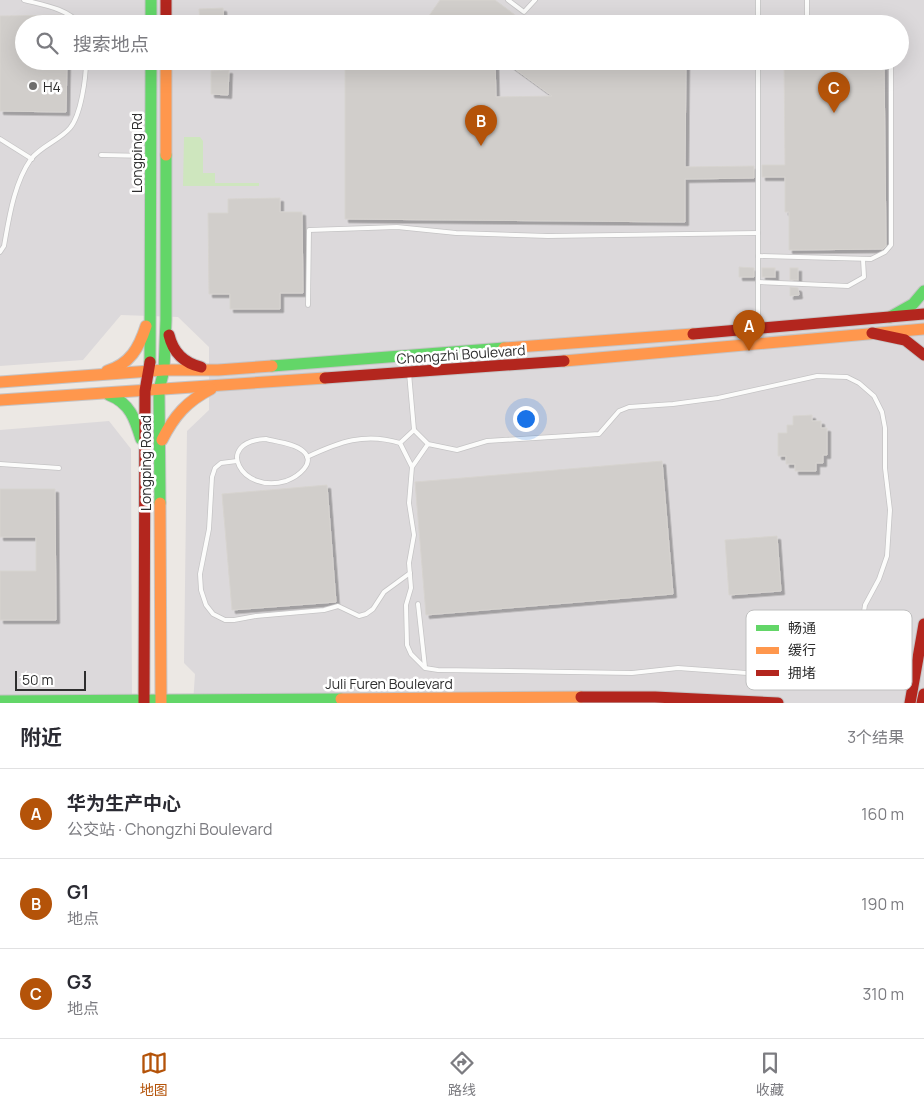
<!DOCTYPE html>
<html lang="zh">
<head>
<meta charset="utf-8">
<style>
	body { margin:0; font-family:Manrope,"Noto Sans SC",sans-serif; background:#f2f2f3; color:#2b2b33 }
	.scale { position:absolute; left:15px; bottom:12px; width:71px; box-sizing:border-box; padding-left:5px; border:2px solid #2e2e2e; border-top:0; font-size:14px; line-height:18px; white-space:nowrap; color:#2e2e2e; -webkit-text-stroke:4px #fff; paint-order:stroke }
	.you { position:absolute; left:525px; top:418px; width:18px; height:18px; margin:-12px; border:4px solid #fff; border-radius:50%; background:#1a73e8; box-shadow:0 0 0 8px #1a73e833 }
	.badge { display:grid; place-items:center; width:32px; height:32px; border-radius:50%; background:#b45309; color:#fff; font-size:16px; font-weight:700 }
	.pin { position:absolute; translate:-50% -41px; filter:drop-shadow(0 1px 2px #0008) }
	.pin::after { content:''; position:absolute; top:26px; width:18px; height:15px; background:inherit; clip-path:polygon(0 0,100% 0,50% 100%) }
	.list { margin:0; padding:0; list-style:none }
	h2 { display:flex; justify-content:space-between; align-items:center; height:65px; margin:0; padding:0 20px; font-size:21px }
	h2 small { font-size:16px; font-weight:400; color:#7c7c81 }
	.list li { display:grid; grid-template-columns:32px 1fr auto; gap:15px; align-items:center; box-sizing:border-box; height:90px; padding:0 20px; border-top:1px solid #e1e1e2 }
	.list b { display:block; font-size:19px; white-space:nowrap }
	.list p { margin:0; font-size:16px; white-space:nowrap; color:#7c7c81 }
	.list em { font-size:16px; font-style:normal; color:#7c7c81 }
	.icon { flex:none; width:28px; height:28px; fill:none; stroke:currentColor; stroke-width:2; stroke-linecap:round; stroke-linejoin:round }
	.map { position:relative; flex:none; width:924px; height:703px; overflow:hidden }
	.search { position:absolute; background:#fff; box-shadow:0 5px 20px #0002; left:15px; right:15px; top:15px; height:55px; display:flex; align-items:center; gap:12px; box-sizing:border-box; padding:0 18px; border-radius:28px; color:#7c7c81; font-size:19px }
	.sheet { height:335px; background:#fff }
	nav { display:flex; justify-content:space-around; align-items:center; box-sizing:border-box; height:70px; border-top:1px solid #e1e1e2; background:#fff; font-size:14px; color:#7c7c81 }
	nav a { display:grid; justify-items:center; gap:2px }
	nav .on { color:#b45309 }
	.map>svg:first-child { display:block }
</style>
</head>
<body>
<div class="map">
<svg width="924" height="703" viewBox="0 0 924 703">
	<defs>
		<filter id="shadow"><feDropShadow dx="3.5" dy="3.5" stdDeviation="0" flood-color="#0004"/></filter>
	</defs>
	<rect width="100%" height="100%" fill="#ece8e4"/>
	<g fill="#dcd9db" fill-rule="evenodd">
		<path d="M0 0H924V703H193L195 674 184 663 187 431 209 410V347L178 317 121 315 83 360 0 366ZM24 24H900V61H24Z"/>
		<path d="M109 421 131 449 132 703H0V430Z"/>
	</g>
	<path fill="#cee6be" d="M184 137H200L203 141V173H215V183H259V186H183Z"/>
	<g fill="#d1cecb" stroke="#d7d4d0" filter="url(#shadow)">
		<path d="M440 0H495L527 24H437L428 17Z"/>
		<path d="M223 8 224 24H200L199 9Z"/>
		<path d="M61 15 68 18V24H24V61H67L66 112 0 111V16Z"/>
		<path d="M345 61H495L496 97 552 96 504 61H686L685 167 754 166V178L685 179V222L345 219Z"/>
		<path d="M784 61H884L886 246 883 249 789 250V212H785V177H762V165H785Z"/>
		<path d="M229 70 228 95 211 94V71Z"/>
		<path d="M280 198V212H302L303 293H280V309H230V294H209L208 213H228V199Z"/>
		<path d="M739 267 754 268V277H739Z"/>
		<rect x="762" y="268" width="13" height="9"/>
		<rect x="790" y="268" width="8" height="12"/>
		<path d="M790 287 798 288 799 295 790 296Z"/>
		<path d="M812 415V421H821V428H827V455H823V463H816V471H795V464H786V456H778V433H787V425H793V416Z"/>
		<path d="M662 461 673 594 426 615 415 482Z"/>
		<path d="M327 485 336 602 232 610 222 494Z"/>
		<path d="M0 489H55L56 620H0V571H36V537H0Z"/>
		<path d="M777 536 781 591 729 595 725 540Z"/>
	</g>
	<g fill="none" stroke-linecap="round" stroke-linejoin="round">
		<defs>
			<g id="lane">
				<path d="M24 0C43 5 66 8 80 24"/>
				<path d="M508 0 524 12 535 0"/>
				<path d="M758 0V24"/>
				<path d="M807 0V16L811 24"/>
				<path d="M758 61V326"/>
				<path d="M0 139 32 159"/>
				<path d="M101 155 149 156"/>
				<path d="M0 252 4 246C9 218 14 183 31 159 41 146 60 140 70 128 81 115 86 78 86 61"/>
				<path d="M758 256 871 259 885 252 891 245V61"/>
				<path d="M758 282 848 286 864 277 863 259"/>
				<path d="M308 305 309 230 397 227 456 233 548 236 758 233"/>
				<path d="M409 373 414 430"/>
				<path d="M266 439C277 442 294 443 303 451 317 463 297 477 286 481 241 495 213 441 266 439Z"/>
				<path d="M307 457C339 442 365 432 400 443"/>
				<path d="M237 461 221 463 215 468 212 477 209 529 200 574 201 590 206 605 213 614 225 620H234L256 616 324 610 338 606 359 616 366 614 373 609 384 592 410 573"/>
				<path d="M0 464 59 468"/>
				<path d="M412 467 409 503 414 535 409 563 411 588 406 605 407 645 411 654 425 668 438 670 632 673 678 668 829 679 840 676 850 667 858 651 865 605 879 579 887 556 890 510 885 468V428L882 412 874 396 859 383 847 377 817 376 718 398 673 404 629 407 619 411 599 434 487 441 457 450 428 444 414 430 400 443 412 467 428 444"/>
				<path d="M418 604 425 667"/>
			</g>
			<g id="fast">
				<path d="M151 0V24"/>
				<path d="M890 317 913 304 924 291"/>
				<path d="M150 362 151 61"/>
				<path d="M272 366 504 348"/>
				<path d="M109 395C130 403 135 419 141 439"/>
				<path d="M160 503 159 390 164 370 166 320V155"/>
				<path d="M0 701 341 699"/>
			</g>
			<g id="slow">
				<path d="M166 61V155"/>
				<path d="M504 348 693 334"/>
				<path d="M564 361 924 329"/>
				<path d="M107 371C130 364 139 348 146 326"/>
				<path d="M0 382 164 370H218L272 366"/>
				<path d="M0 400 325 378"/>
				<path d="M162 440C174 416 187 401 211 389"/>
				<path d="M160 503 161 703"/>
				<path d="M341 699 581 697"/>
			</g>
			<g id="jam">
				<path d="M166 0V24"/>
				<path d="M872 333 905 340 924 355"/>
				<path d="M693 334 924 314"/>
				<path d="M169 335C173 352 184 363 201 367"/>
				<path d="M325 378 564 361"/>
				<path d="M581 697H655L778 703"/>
				<path d="M144 703 145 391 150 362"/>
				<path d="M910 703 924 624"/>
				<path d="M922 703 924 694"/>
			</g>
		</defs>
		<use href="#lane" stroke="#c5c4c5" stroke-width="5.5"/>
		<use href="#fast" stroke="#c5c4c5" stroke-width="13"/>
		<use href="#slow" stroke="#c5c4c5" stroke-width="13"/>
		<use href="#jam" stroke="#c5c4c5" stroke-width="13"/>
		<use href="#lane" stroke="#fcfcfb" stroke-width="4"/>
		<use href="#fast" stroke="#63d668" stroke-width="11"/>
		<use href="#slow" stroke="#ff974d" stroke-width="11"/>
		<use href="#jam" stroke="#b3261e" stroke-width="11"/>
	</g>
	<circle fill="#706f6e" stroke="#fff" stroke-width="2" cx="33" cy="86" r="5"/>
	<g text-anchor="middle" dominant-baseline="central" stroke-width="5" stroke-linejoin="round" paint-order="stroke">
		<g font-size="14" fill="#2e2e2e" stroke="#fff" text-anchor="start">
			<text x="43" y="86">H4</text>
		</g>
		<g font-size="14" fill="#2e2e2e" stroke="#fff">
			<text transform="translate(136 153) rotate(-90)">Longping Rd</text>
			<text transform="translate(461 354) rotate(-4)">Chongzhi Boulevard</text>
			<text transform="translate(145 463) rotate(-90)">Longping Road</text>
			<text x="389" y="683">Juli Furen Boulevard</text>
		</g>
	</g>
	<rect x="746" y="610" width="166" height="80" rx="8" fill="#fff" stroke="#c0c0c0" stroke-width="1"/>
	<rect x="756" y="625" width="23" height="6" fill="#63d668"/>
	<rect x="756" y="647" width="23" height="7" fill="#ff974d"/>
	<rect x="756" y="670" width="23" height="6" fill="#b3261e"/>
	<g font-size="14" fill="#2e2e2e">
		<text x="788" y="633">畅通</text>
		<text x="788" y="655">缓行</text>
		<text x="788" y="678">拥堵</text>
	</g>
</svg>
<div class="scale">50 m</div>
<div class="you"></div>
<div class="pin badge" style="left:749px;top:351px">A</div>
<div class="pin badge" style="left:481px;top:146px">B</div>
<div class="pin badge" style="left:834px;top:113px">C</div>
<div class="search"><svg class="icon" aria-label="search" viewBox="0 0 24 24"><circle cx="10" cy="10" r="6"/><path d="M15 15l6 6"/></svg>搜索地点</div>
</div>
<section class="sheet">
<h2>附近<small>3个结果</small></h2>
<ul class="list">
<li><span class="badge">A</span><div><b>华为生产中心</b><p>公交站 · Chongzhi Boulevard</p></div><em>160 m</em></li>
<li><span class="badge">B</span><div><b>G1</b><p>地点</p></div><em>190 m</em></li>
<li><span class="badge">C</span><div><b>G3</b><p>地点</p></div><em>310 m</em></li>
</ul>
</section>
<nav>
<a class="on"><svg class="icon" aria-label="map" viewBox="0 0 24 24"><path d="M3 6l6-2 6 2 6-2v14l-6 2-6-2-6 2zM9 4v14M15 6v14"/></svg>地图</a>
<a><svg class="icon" aria-label="directions" viewBox="0 0 24 24"><path d="M12 3l9 9-9 9-9-9zM9 14v-3h6M13 9l2 2-2 2"/></svg>路线</a>
<a><svg class="icon" aria-label="saved" viewBox="0 0 24 24"><path d="M7 4h10v16l-5-4-5 4z"/></svg>收藏</a>
</nav>
</body>
</html>
